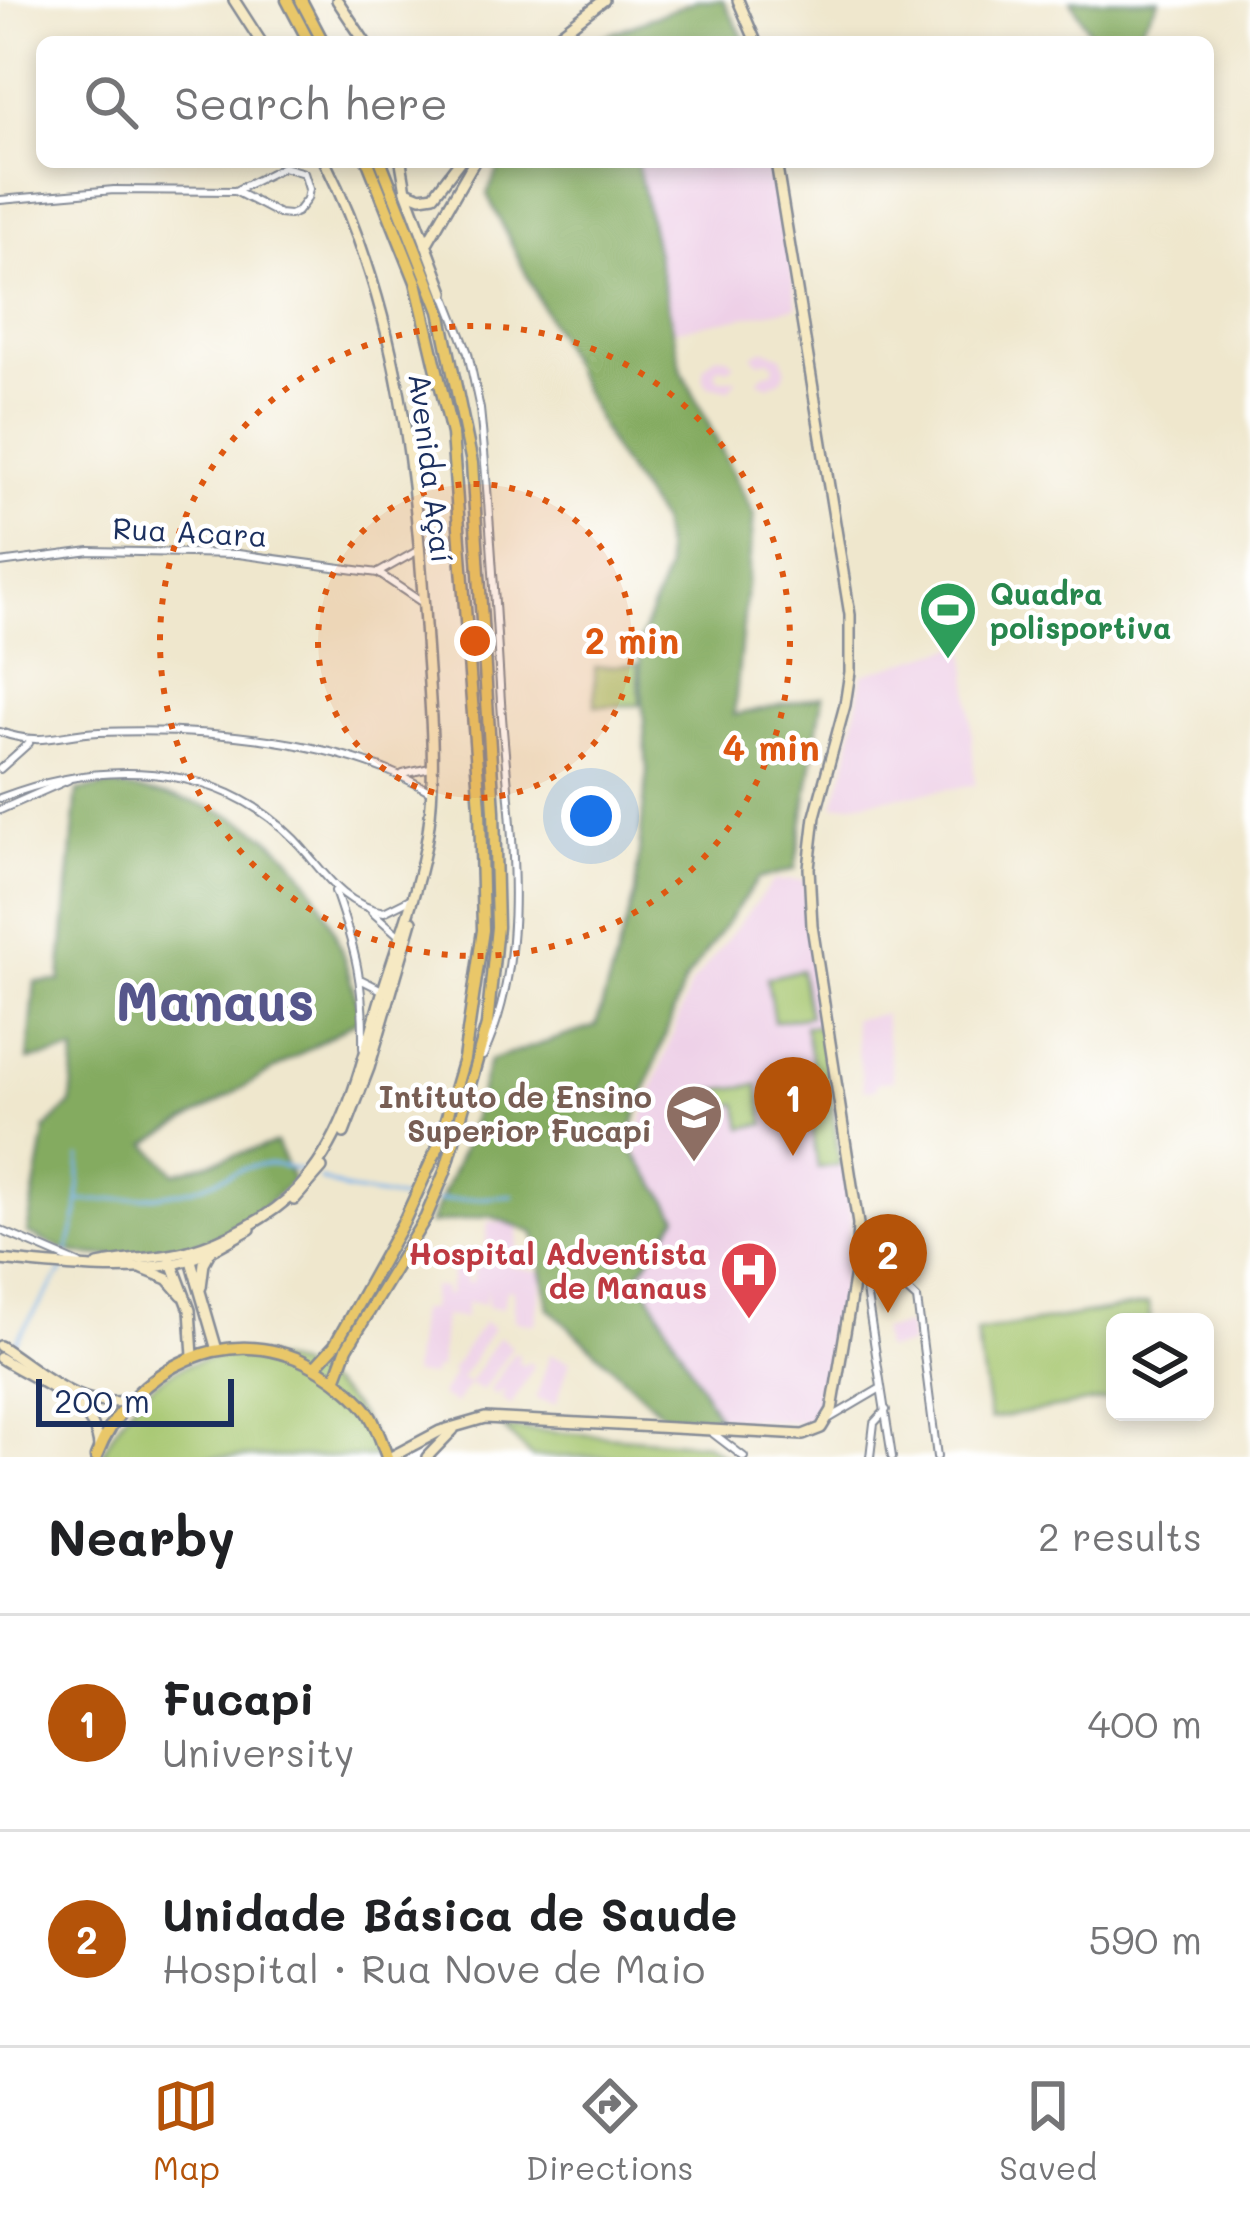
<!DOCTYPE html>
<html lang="en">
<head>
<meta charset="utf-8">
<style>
	body { margin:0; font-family:Mali,sans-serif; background:#f2f2f2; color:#202124 }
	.controls { position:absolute; right:36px; bottom:36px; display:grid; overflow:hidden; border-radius:18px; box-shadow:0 6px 18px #0003 }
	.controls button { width:108px; height:108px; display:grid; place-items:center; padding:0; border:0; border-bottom:3px solid #e0e0e0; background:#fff; color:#202124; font:60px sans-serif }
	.scale { position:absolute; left:36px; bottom:30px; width:198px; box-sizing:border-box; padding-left:12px; border:6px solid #1b2f5e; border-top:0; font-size:33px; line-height:42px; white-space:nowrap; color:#1b2f5e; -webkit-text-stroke:9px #fff; paint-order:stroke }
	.you { position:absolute; left:591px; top:816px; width:42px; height:42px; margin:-30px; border:9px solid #fff; border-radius:50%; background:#1a73e8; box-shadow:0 0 0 18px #1a73e833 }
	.badge { display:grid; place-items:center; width:78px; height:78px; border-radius:50%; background:#b45309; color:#fff; font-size:39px; font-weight:700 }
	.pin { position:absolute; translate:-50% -99px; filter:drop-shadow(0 3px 6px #0008) }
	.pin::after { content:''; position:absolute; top:63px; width:42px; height:36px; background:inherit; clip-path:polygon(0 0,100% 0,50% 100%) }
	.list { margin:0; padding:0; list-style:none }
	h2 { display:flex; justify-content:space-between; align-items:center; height:156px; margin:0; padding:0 48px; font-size:51px }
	h2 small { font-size:39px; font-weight:400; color:#757577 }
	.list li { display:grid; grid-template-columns:78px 1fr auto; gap:36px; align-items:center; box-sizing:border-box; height:216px; padding:0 48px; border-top:3px solid #e0e0e0 }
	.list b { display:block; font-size:45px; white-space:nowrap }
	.list p { margin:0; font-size:39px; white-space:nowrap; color:#757577 }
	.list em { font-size:39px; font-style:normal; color:#757577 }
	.icon { flex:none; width:66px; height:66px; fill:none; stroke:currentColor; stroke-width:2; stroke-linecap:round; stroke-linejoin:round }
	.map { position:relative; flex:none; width:1250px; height:1457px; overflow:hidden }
	.search { position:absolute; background:#fff; box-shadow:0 6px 18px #0003; left:36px; right:36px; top:36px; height:132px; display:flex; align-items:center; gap:30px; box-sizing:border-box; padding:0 42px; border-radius:18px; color:#757577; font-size:45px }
	.sheet { height:588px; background:#fff }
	nav { display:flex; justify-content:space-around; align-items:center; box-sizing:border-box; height:168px; border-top:3px solid #e0e0e0; background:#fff; font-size:33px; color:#757577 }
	nav a { display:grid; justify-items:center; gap:6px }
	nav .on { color:#b45309 }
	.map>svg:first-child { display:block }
</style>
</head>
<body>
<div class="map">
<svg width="1250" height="1457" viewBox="0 0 1250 1457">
	<rect width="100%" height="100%" fill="#fff"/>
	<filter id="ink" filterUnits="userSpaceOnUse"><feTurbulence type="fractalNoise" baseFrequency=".00833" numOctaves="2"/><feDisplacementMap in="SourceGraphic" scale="24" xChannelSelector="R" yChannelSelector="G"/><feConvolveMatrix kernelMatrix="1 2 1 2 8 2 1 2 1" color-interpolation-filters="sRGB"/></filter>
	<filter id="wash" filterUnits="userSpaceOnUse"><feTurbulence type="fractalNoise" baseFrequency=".004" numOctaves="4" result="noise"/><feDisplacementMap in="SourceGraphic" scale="48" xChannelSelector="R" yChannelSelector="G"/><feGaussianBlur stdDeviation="2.7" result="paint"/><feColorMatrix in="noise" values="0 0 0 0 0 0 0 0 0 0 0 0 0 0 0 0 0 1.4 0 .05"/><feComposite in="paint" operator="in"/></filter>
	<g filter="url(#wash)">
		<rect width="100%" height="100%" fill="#efe7cd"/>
		<g fill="#eed0e7">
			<path d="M637 162H775L797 307 674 330Z"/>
			<path d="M764 349 782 356 786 369 782 379 769 386 758 381 763 374 773 371 774 364 769 360 759 362 752 355Z"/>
			<path d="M717 355 728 357 735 364 728 369 720 367 715 371 718 379H737L729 390 708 386 703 378V368Z"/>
			<path d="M966 644 975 785 834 806 847 762 863 674Z"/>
			<path d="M805 880V907L851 1218 826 1401 809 1423 718 1417 595 1215 645 1175 636 1147 642 1119 690 986 773 881Z"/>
			<path d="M884 1014 893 1080 876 1083V1089L864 1090 853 1019Z"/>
			<path d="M488 1221 519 1225 517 1250H509V1266L543 1272 535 1324 514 1321 513 1290 506 1289 503 1308 487 1307V1288L484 1304 467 1302 464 1318 444 1316 439 1369H433L432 1376 412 1374 419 1310H430L432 1287 444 1288V1295H449L455 1251 469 1252 466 1282 472 1283 478 1250 485 1251Z"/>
			<path d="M484 1322 493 1328 461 1379 469 1383 499 1336 512 1347 482 1391 469 1384 455 1404 440 1396 454 1374 450 1371Z"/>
			<path d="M908 1325 911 1345 884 1350 881 1330Z"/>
			<path d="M514 1352 520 1356 517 1361 523 1366 528 1362 534 1366 511 1406 501 1399 505 1392 501 1390 497 1396 490 1390Z"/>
			<path d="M550 1354 570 1361 556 1404 536 1399Z"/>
		</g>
		<g fill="#a6c66e" stroke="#607a66" stroke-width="3">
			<path d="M638 664 640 705 595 706V667Z"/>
			<path d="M801 970 809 1016 774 1022 767 978Z"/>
			<path d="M805 1026H822L840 1165 818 1168 803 1076 814 1074Z"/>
			<path d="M758 1085 765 1124 743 1128 738 1104 713 1107 710 1090Z"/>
			<path d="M1148 1304 1151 1322H1115V1398L990 1419 976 1332Z"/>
			<path d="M228 1354C297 1354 358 1388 380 1457H101C128 1398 162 1365 228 1354Z"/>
			<path d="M503 1428 706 1444 725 1457H532Z"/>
		</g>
		<g fill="#84ab61" stroke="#506d60" stroke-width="3">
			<path d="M697 0H723L746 42H590Z"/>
			<path d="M1071 0H1159L1132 42H1095Z"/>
			<path d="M502 162H637L682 371 754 515 734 715 823 696 795 869 758 879 684 983 627 1142 678 1216 639 1274 718 1417 665 1416 549 1308 535 1233 491 1216 430 1224 468 1136 489 1061 596 1026 635 894 647 772 639 643 667 570 660 521 612 449 487 194Z"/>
			<path d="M108 786C274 805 322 860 361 1018L147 1144 175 1173 276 1143 293 1179C273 1200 253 1219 227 1232 188 1252 113 1262 70 1252 56 1248 41 1239 27 1233L46 1128 71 1104 75 1052 28 1060 35 982 60 981 77 791Z"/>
		</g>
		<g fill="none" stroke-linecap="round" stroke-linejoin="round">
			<g stroke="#79b3ea" stroke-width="3">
				<path d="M320 1179 347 1190 409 1200"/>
				<path d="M79 1201C110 1201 166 1197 195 1188 240 1173 254 1153 306 1173"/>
				<path d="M437 1201 513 1196"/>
				<path d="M67 1254 78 1211 80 1157"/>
				<path d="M9 1351 63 1269"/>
			</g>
		</g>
	</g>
	<g filter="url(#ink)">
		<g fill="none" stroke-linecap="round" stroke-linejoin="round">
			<defs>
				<g id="street">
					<path d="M0 200 114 190 235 191 279 214 290 215 297 212 307 199 309 189 304 173 283 167 235 191"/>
					<path d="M444 292 468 353 480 409C490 506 495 604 501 702 508 816 534 949 483 1056"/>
					<path d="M0 563 90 551 238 554 378 573 423 603"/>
					<path d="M378 573 417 551"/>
					<path d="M0 732C43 747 57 734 99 732 203 728 341 738 431 792"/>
					<path d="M0 769 29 743"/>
					<path d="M403 774 430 768"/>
					<path d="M0 798C98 760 215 759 294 839 323 869 339 904 384 912L412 898"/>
					<path d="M0 810 68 780"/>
					<path d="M335 891C356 951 364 983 363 1048"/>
					<path d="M372 912 403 939"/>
					<path d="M362 980 386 992"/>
					<path d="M0 1230 79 1264"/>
					<path d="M856 1267 906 1289 917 1299 937 1457"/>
					<path d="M863 1271 892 1457"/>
					<path d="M830 1418 881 1388"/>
					<path d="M710 1431 744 1457"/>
					<path d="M870 1457 874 1423 886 1410"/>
				</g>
				<g id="secondary">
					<path d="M234 0 261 42"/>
					<path d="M337 0 365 42"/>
					<path d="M738 0 756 42"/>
					<path d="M549 42 604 0"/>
					<path d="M401 162 406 191 444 292"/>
					<path d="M406 191 421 197 434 195 459 162"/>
					<path d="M426 245 474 162"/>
					<path d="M344 1133 369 1068 412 921"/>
					<path d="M294 1200 322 1168"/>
					<path d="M190 1257 217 1350"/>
					<path d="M0 1260C55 1265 117 1274 172 1264 201 1259 225 1243 250 1229"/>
					<path d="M171 1260 190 1310 193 1356"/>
					<path d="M98 1265C128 1258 159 1259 188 1251 225 1241 271 1217 298 1189 345 1139 360 1070 378 1007 395 948 419 892 428 832 437 770 430 702 426 641 416 477 400 311 325 162"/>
					<path d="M143 1269 168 1279 182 1295"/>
					<path d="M201 1287 204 1263 210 1252"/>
					<path d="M0 1346C38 1370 80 1412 127 1400"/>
					<path d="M0 1358C35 1381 97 1401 99 1448"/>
					<path d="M391 1457 440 1431 485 1418 803 1435 821 1428 832 1410 856 1267 858 1224 812 926 809 868 815 816 845 705 850 672V615L776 162"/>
					<path d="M427 1457 453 1430"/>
				</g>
				<g id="primary">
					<path d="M287 0 309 42"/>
					<path d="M301 0 323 42"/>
					<path d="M315 1367 335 1345 405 1219 438 1147 464 1059 483 930 480 808 452 434 416 282 368 162"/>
					<path d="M335 1380 347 1348 426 1217 445 1172 487 1025 497 927 494 811 472 463 440 311 381 162"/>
					<path d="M96 1457C130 1367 234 1315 321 1371 337 1381 359 1398 369 1414 377 1427 382 1443 387 1457"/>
				</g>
			</defs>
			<use href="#street" stroke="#858b96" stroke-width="10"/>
			<use href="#secondary" stroke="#858b96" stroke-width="14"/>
			<use href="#primary" stroke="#858b96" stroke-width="15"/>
			<use href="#street" stroke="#fff" stroke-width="6"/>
			<use href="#secondary" stroke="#f6e9c3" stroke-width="9"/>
			<use href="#primary" stroke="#e9c769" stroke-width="10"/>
		</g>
	</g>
	<circle cx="475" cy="641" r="157" fill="#de5710" fill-opacity=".12"/>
	<g fill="none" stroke="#de5710" stroke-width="6" stroke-dasharray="6 12">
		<circle cx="475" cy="641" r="157"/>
		<circle cx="475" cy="641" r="315"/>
	</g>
	<defs>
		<symbol id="stadium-pin" viewBox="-11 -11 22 30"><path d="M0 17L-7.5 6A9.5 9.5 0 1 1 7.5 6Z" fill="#2e9e5b" stroke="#fff"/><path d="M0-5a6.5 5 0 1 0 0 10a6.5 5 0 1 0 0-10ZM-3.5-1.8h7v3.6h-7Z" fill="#fff"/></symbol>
		<symbol id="university-pin" viewBox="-11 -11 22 30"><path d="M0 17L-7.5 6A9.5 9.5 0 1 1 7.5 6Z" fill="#8d6e63" stroke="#fff"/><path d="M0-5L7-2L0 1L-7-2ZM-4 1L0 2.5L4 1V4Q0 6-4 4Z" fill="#fff"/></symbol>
		<symbol id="hospital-pin" viewBox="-11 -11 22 30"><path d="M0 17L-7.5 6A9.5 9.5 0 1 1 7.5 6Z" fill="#e0444e" stroke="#fff"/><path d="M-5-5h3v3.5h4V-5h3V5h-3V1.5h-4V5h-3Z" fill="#fff"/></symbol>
	</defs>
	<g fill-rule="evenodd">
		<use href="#stadium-pin" x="915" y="577" width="66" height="90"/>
		<use href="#university-pin" x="661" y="1080" width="66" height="90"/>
		<use href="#hospital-pin" x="716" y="1237" width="66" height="90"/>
	</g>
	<g text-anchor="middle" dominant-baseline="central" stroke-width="9" stroke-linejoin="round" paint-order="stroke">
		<g font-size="30" fill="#1b2f5e" stroke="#fff">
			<text transform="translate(432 468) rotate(83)">Avenida Açaí</text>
			<text transform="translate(190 531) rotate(3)">Rua Acara</text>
		</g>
		<g font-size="30" font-weight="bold" fill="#27864d" stroke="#fff" text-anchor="start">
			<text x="990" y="593">Quadra<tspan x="990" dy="34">polisportiva</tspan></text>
		</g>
		<g font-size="30" font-weight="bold" fill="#785e54" stroke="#fff" text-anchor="end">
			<text x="652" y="1096">Intituto de Ensino<tspan x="652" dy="34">Superior Fucapi</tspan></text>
		</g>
		<g font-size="30" font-weight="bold" fill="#be3a42" stroke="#fff" text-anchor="end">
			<text x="707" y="1253">Hospital Adventista<tspan x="707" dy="34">de Manaus</tspan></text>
		</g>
		<g font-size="54" font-weight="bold" fill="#56568b" stroke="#fff">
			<text x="215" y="999">Manaus</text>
		</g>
	</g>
	<circle cx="475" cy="641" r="18" fill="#de5710" stroke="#fff" stroke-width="6"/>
	<g font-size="36" text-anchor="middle" font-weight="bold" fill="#de5710" stroke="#fff" stroke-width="9" stroke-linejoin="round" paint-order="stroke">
		<text x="632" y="654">2 min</text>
		<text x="771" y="761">4 min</text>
	</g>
</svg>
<div class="controls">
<button><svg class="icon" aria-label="layers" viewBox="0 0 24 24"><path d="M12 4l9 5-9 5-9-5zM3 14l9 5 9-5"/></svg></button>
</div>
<div class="scale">200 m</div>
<div class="you"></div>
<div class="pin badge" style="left:793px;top:1156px">1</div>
<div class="pin badge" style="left:888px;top:1313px">2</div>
<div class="search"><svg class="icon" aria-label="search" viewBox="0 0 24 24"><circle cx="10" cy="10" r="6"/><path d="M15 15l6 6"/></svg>Search here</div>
</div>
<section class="sheet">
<h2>Nearby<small>2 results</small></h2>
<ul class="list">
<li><span class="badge">1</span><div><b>Fucapi</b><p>University</p></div><em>400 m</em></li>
<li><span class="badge">2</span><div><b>Unidade Básica de Saude</b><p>Hospital · Rua Nove de Maio</p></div><em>590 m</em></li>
</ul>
</section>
<nav>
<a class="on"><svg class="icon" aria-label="map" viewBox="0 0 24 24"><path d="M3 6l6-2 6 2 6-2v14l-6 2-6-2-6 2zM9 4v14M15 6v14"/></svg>Map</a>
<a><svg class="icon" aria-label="directions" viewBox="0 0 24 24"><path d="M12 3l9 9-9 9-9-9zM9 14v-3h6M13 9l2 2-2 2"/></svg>Directions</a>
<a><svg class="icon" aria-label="saved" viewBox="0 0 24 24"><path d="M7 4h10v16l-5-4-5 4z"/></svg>Saved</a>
</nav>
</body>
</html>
